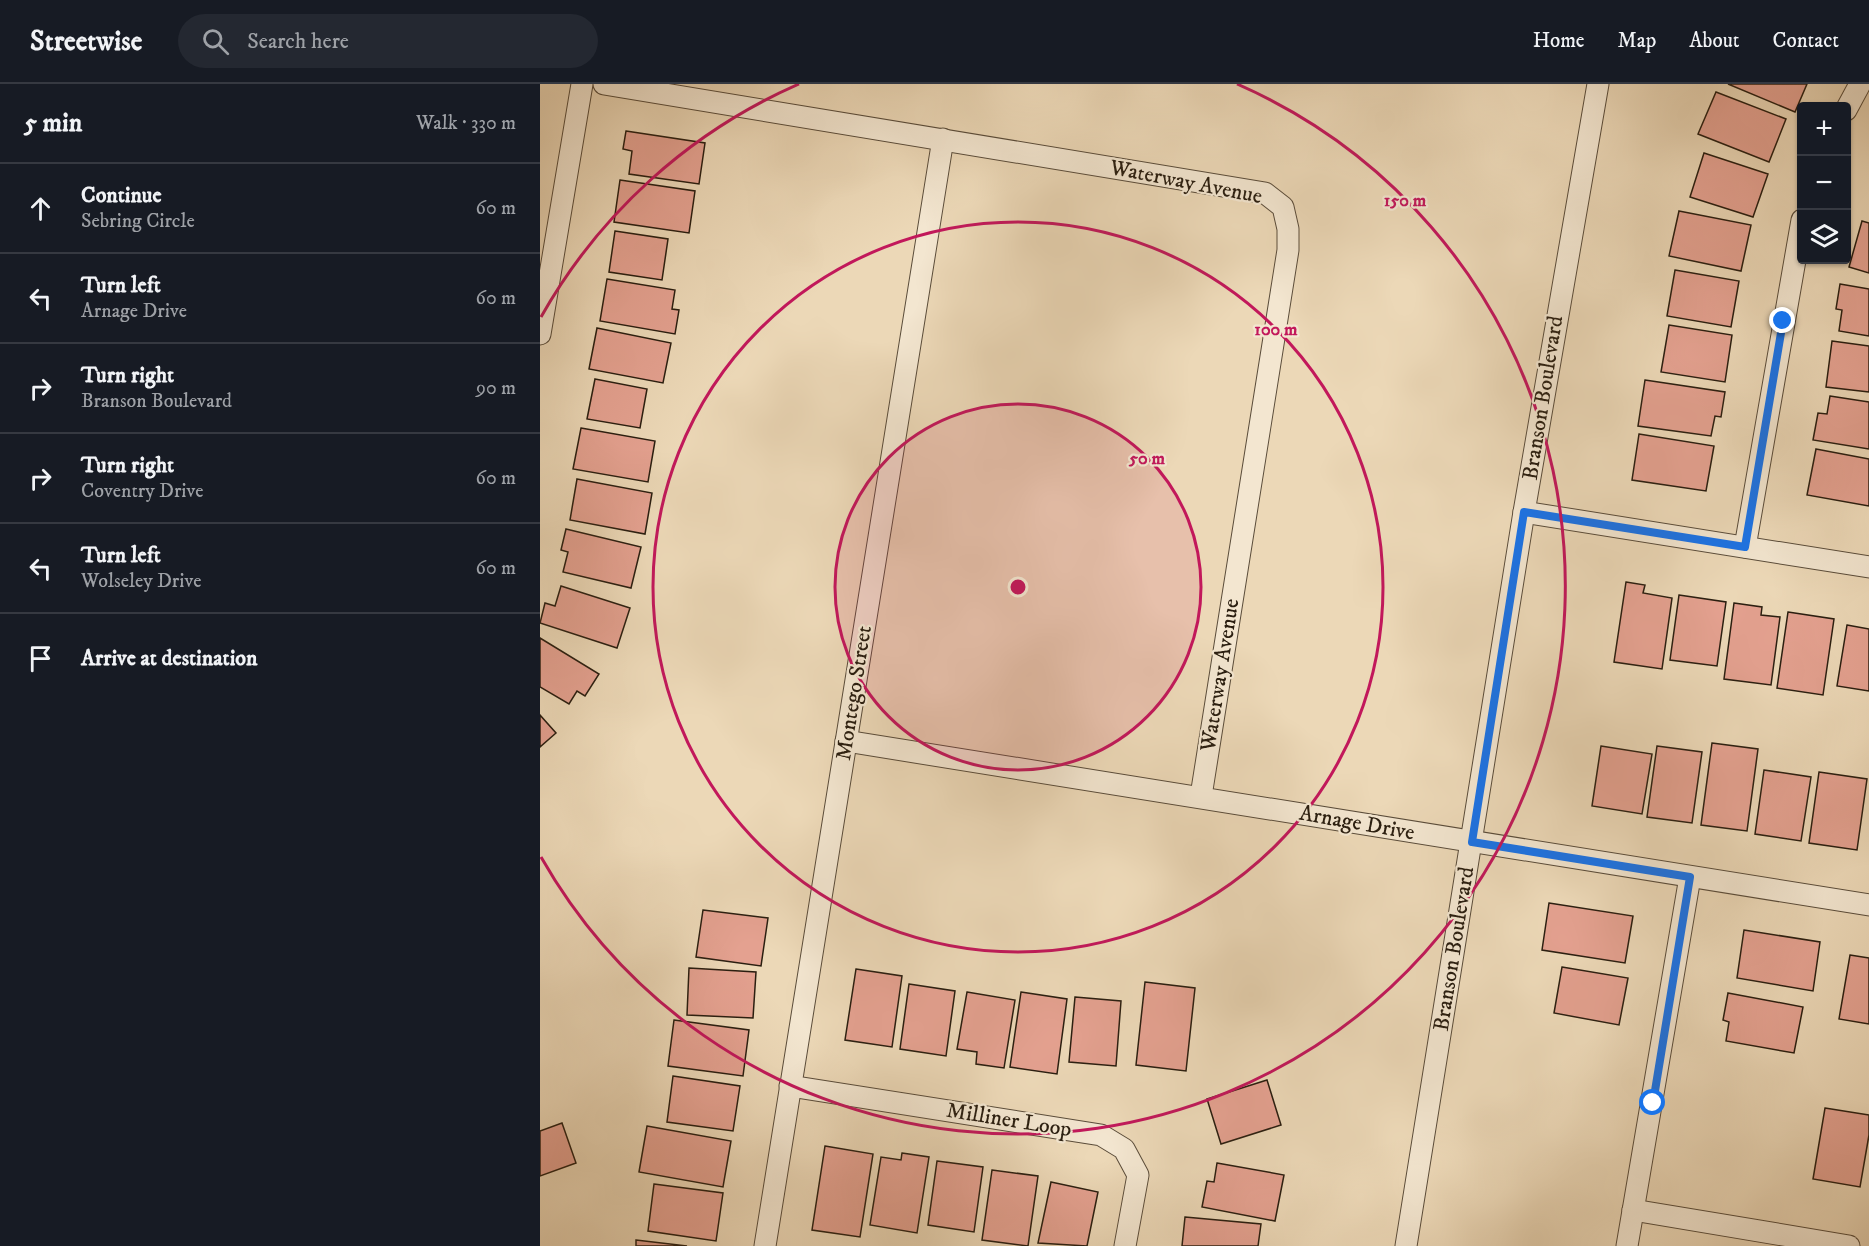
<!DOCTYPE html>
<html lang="en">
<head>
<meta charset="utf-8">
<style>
	body { margin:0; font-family:"IM FELL DW Pica",serif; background:#242831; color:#f1f3f6 }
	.controls { position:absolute; right:18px; top:18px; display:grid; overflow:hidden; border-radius:6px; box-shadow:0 2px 4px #0004 }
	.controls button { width:54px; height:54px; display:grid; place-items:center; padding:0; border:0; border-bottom:2px solid #363941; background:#171b24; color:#f1f3f6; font:30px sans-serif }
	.stop { position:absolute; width:18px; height:18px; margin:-14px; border:4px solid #1a73e8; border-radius:50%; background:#fff }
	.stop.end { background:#1a73e8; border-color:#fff; box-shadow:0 2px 6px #0008 }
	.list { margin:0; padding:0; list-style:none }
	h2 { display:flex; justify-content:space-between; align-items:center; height:78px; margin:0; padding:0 24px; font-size:26px }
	h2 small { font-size:20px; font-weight:400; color:#9ea1a6 }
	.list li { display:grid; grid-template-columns:39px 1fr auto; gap:18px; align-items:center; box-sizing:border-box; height:90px; padding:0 24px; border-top:2px solid #363941 }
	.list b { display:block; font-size:22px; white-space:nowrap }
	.list p { margin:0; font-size:20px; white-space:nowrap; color:#9ea1a6 }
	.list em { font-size:20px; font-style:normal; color:#9ea1a6 }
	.icon { flex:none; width:33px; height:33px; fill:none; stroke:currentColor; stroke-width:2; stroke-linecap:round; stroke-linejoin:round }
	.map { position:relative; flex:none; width:1329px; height:1162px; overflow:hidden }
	header { display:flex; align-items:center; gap:36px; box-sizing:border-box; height:84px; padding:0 30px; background:#171b24; border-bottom:2px solid #363941 }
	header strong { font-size:28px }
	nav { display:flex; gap:33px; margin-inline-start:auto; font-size:21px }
	.search { width:420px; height:54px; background:#242831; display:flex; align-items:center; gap:15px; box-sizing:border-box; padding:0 21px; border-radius:33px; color:#9ea1a6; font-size:22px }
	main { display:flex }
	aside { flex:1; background:#171b24 }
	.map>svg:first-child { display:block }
</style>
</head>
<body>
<header>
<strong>Streetwise</strong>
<div class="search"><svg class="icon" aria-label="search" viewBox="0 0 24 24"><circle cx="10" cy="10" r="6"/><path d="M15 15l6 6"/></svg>Search here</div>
<nav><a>Home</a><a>Map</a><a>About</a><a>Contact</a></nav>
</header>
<main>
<aside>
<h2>5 min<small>Walk · 330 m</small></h2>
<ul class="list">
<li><svg class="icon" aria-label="ahead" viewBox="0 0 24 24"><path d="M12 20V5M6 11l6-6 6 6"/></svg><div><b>Continue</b><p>Sebring Circle</p></div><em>60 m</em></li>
<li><svg class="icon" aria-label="left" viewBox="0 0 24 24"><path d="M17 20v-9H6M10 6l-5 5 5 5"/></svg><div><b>Turn left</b><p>Arnage Drive</p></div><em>60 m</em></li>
<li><svg class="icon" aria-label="right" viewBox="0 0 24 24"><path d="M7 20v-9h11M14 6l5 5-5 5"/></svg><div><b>Turn right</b><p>Branson Boulevard</p></div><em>90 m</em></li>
<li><svg class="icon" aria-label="right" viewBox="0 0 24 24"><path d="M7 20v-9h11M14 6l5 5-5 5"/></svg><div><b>Turn right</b><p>Coventry Drive</p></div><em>60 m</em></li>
<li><svg class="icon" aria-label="left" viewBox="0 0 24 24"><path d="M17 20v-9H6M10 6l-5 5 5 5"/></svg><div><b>Turn left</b><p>Wolseley Drive</p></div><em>60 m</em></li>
<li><svg class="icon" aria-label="arrive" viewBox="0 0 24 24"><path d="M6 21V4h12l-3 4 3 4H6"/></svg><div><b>Arrive at destination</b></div></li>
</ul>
</aside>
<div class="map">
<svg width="1329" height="1162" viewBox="0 0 1329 1162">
	<rect width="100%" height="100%" fill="#ecd8b7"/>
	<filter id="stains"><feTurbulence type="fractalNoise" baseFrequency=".00333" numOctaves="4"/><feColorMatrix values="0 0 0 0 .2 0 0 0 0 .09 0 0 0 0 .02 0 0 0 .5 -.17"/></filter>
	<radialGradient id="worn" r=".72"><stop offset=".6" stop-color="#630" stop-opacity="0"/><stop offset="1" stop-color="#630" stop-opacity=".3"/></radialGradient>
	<g fill="#e4a190" stroke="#2a1e10" stroke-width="1.5">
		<path d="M1188 0H1267L1255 28Z"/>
		<path d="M1176 8 1246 35 1229 78 1158 50Z"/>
		<path d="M86 47 165 59 159 100 89 90 92 67 83 65Z"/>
		<path d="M1164 69 1228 90 1213 133 1150 113Z"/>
		<path d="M80 96 155 107 149 149 74 138Z"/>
		<path d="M1139 127 1211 141 1201 187 1129 172Z"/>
		<path d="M1322 137 1329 139V189L1309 183Z"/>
		<path d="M75 147 128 155 122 196 69 188Z"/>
		<path d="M1135 186 1199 197 1191 243 1127 232Z"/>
		<path d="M67 195 135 206 132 225 139 226 135 250 60 237Z"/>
		<path d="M1300 200 1329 205V252L1299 247 1302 226 1296 225Z"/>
		<path d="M1129 241 1192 251 1185 298 1121 288Z"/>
		<path d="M57 244 131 259 123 299 49 285Z"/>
		<path d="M1292 257 1329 262V308L1286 303Z"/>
		<path d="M55 295 107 305 100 344 47 335Z"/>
		<path d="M1105 296 1185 308 1181 333 1175 332 1171 352 1098 342Z"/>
		<path d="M1290 312 1329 318V365L1273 356 1278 329 1287 330Z"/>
		<path d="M41 344 115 357 108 398 33 385Z"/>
		<path d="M1099 350 1174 362 1166 407 1092 396Z"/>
		<path d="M1276 365 1329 375V422L1267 411Z"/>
		<path d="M37 395 112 409 105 450 30 436Z"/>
		<path d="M26 445 101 463 91 504 23 488 28 468 21 466Z"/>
		<path d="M1086 498 1105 501 1103 509 1132 514 1122 585 1074 578Z"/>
		<path d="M21 502 90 524 77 564 0 539 5 519 15 522Z"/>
		<path d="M1139 511 1186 518 1177 582 1130 576Z"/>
		<path d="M1194 519 1222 523 1221 531 1240 533 1231 601 1184 595Z"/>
		<path d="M1248 528 1294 535 1283 611 1237 604Z"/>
		<path d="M1307 541 1329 545V607L1297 602Z"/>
		<path d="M0 554 59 590 45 612 37 607 29 620 0 603Z"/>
		<path d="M0 631 16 649 0 663Z"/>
		<path d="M1172 659 1218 665 1207 747 1161 741Z"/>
		<path d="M1061 662 1112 670 1102 730 1052 722Z"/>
		<path d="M1117 662 1162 668 1152 739 1107 733Z"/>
		<path d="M1224 686 1271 693 1261 757 1215 750Z"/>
		<path d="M1279 688 1327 695 1317 766 1269 759Z"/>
		<path d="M1009 819 1093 832 1085 879 1002 866Z"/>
		<path d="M163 826 228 834 221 882 156 873Z"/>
		<path d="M1204 846 1280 858 1273 907 1197 894Z"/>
		<path d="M1310 871 1329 874V940L1299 935Z"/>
		<path d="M1022 883 1088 894 1079 941 1014 929Z"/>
		<path d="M149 884 216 888 213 934 147 931Z"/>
		<path d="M316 885 362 892 352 963 305 956Z"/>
		<path d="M605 898 655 904 646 987 596 981Z"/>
		<path d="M369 900 415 907 406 972 360 965Z"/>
		<path d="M427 908 475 916 464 984 436 980 437 968 417 965Z"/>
		<path d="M481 908 527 915 517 990 470 983Z"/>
		<path d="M1188 909 1263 923 1254 969 1186 957 1189 938 1183 936Z"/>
		<path d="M535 913 581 917 576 982 529 978Z"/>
		<path d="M134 936 209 946 203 992 128 982Z"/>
		<path d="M133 992 200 1002 193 1047 127 1038Z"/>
		<path d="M727 996 741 1041 681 1060 667 1015Z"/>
		<path d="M1285 1024 1329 1031V1051L1320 1103 1273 1095Z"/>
		<path d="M22 1039 36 1079 0 1092V1047Z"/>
		<path d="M107 1042 191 1057 183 1103 99 1088Z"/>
		<path d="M285 1062 333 1070 320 1153 272 1146Z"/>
		<path d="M362 1069 389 1073 377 1149 330 1141 341 1073 361 1076Z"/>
		<path d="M397 1077 443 1083 434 1148 388 1141Z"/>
		<path d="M677 1079 744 1091 735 1137 662 1123 667 1097 674 1098Z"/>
		<path d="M452 1086 498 1092 488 1162 442 1156Z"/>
		<path d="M511 1098 558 1108 547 1162 498 1159Z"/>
		<path d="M114 1100 183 1109 176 1157 108 1147Z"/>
		<path d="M645 1133 721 1140 718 1162H642Z"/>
		<path d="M96 1156 147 1162H96Z"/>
	</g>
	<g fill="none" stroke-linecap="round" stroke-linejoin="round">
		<defs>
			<g id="street">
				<path d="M64 0 725 109 743 123 748 145V166L661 712"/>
				<path d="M1306 26 1320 0"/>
				<path d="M0 250 42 0"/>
				<path d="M984 428 1329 483"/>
				<path d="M1205 463 1262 136"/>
				<path d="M306 657 1329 821"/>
				<path d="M250 1002 561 1051 584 1065 598 1091 585 1162"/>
				<path d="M1093 1126 1309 1162"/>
				<path d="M225 1162 403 55"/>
				<path d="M866 1162 984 428 1058 0"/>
				<path d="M1087 1162 1150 793"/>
			</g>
		</defs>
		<use href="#street" stroke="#5a4c3a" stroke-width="23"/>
		<use href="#street" stroke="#f3e6d0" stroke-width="21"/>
	</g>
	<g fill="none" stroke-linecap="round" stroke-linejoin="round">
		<path stroke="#1a73e8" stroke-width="8" d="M1113 1019 1150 793 932 758 984 428 1205 463 1243 237"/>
	</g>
	<circle cx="478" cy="503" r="183" fill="#c2185b" fill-opacity=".12"/>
	<g fill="none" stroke="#c2185b" stroke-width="3">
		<circle cx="478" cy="503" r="183"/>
		<circle cx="478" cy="503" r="365"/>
		<path d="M1 233A548 548 0 0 1 259 0M697 0A548 548 0 1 1 1 773"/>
	</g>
	<g text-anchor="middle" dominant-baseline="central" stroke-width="4.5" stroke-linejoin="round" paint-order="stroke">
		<g font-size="22" fill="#2a1e10" stroke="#f3e6d0">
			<text transform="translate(646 98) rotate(11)">Waterway Avenue</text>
			<text transform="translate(1003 314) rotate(-81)">Branson Boulevard</text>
			<text transform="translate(680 591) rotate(-81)">Waterway Avenue</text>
			<text transform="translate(314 609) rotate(-81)">Montego Street</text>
			<text transform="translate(817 739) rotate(10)">Arnage Drive</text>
			<text transform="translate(914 865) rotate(-81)">Branson Boulevard</text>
			<text transform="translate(469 1036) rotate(9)">Milliner Loop</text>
		</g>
	</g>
	<circle cx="478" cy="503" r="9" fill="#c2185b" stroke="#f3e6d0" stroke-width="3"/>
	<g font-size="18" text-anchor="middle" font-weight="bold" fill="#c2185b" stroke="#f3e6d0" stroke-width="4.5" stroke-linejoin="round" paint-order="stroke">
		<text x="865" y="122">150 m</text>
		<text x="736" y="251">100 m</text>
		<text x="607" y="380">50 m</text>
	</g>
	<rect width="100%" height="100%" filter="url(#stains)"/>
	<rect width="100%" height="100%" fill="url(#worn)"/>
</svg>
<div class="controls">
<button>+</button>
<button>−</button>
<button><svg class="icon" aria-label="layers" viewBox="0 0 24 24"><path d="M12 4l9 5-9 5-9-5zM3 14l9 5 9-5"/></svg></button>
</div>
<div class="stop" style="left:1113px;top:1019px"></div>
<div class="stop end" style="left:1243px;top:237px"></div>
</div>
</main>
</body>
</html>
